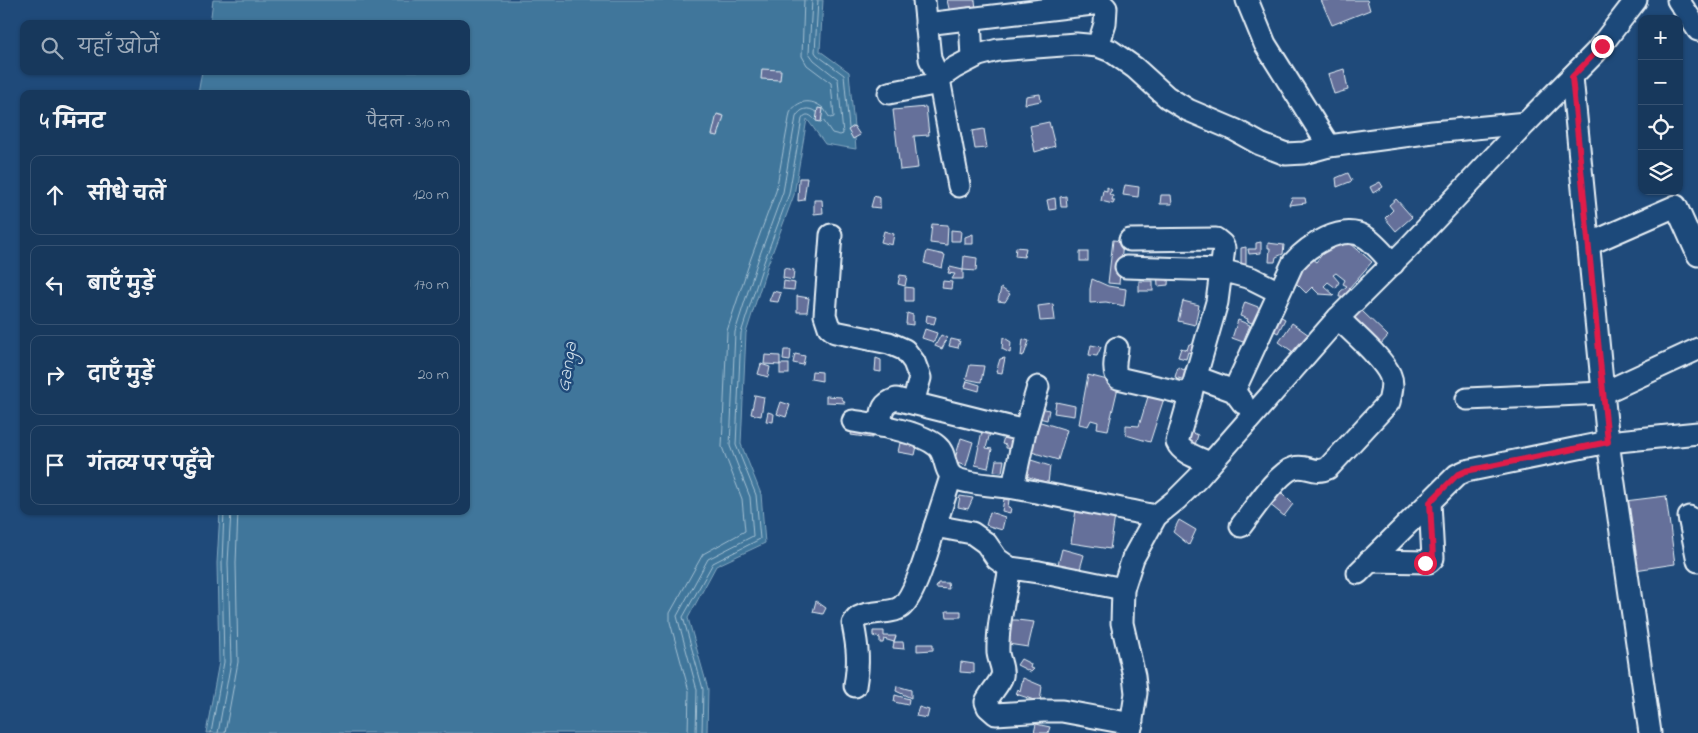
<!DOCTYPE html>
<html lang="hi">
<head>
<meta charset="utf-8">
<style>
	body { margin:0; font-family:"Indie Flower","Playpen Sans Deva",sans-serif; background:#203f62; color:#f1f3f6 }
	.controls { position:absolute; right:15px; top:15px; display:grid; overflow:hidden; border-radius:10px; box-shadow:0 1px 4px #0004 }
	.controls button { width:45px; height:45px; display:grid; place-items:center; padding:0; border:0; border-bottom:1px solid #365272; background:#17385c; color:#f1f3f6; font:25px sans-serif }
	.stop { position:absolute; width:15px; height:15px; margin:-11px; border:4px solid #e11d48; border-radius:50%; background:#fff }
	.stop.end { background:#e11d48; border-color:#fff; box-shadow:0 1px 5px #0008 }
	.list { margin:0; padding:0; list-style:none }
	h2 { display:flex; justify-content:space-between; align-items:center; height:65px; margin:0; padding:0 20px; font-size:21px }
	h2 small { font-size:16px; font-weight:400; color:#9eacbb }
	.list li { display:grid; grid-template-columns:32px 1fr auto; gap:15px; align-items:center; box-sizing:border-box; height:80px; margin:0 10px 10px; padding:0 10px; border:1px solid #365272; border-radius:10px }
	.list b { display:block; font-size:19px; white-space:nowrap }
	.list em { font-size:16px; font-style:normal; color:#9eacbb }
	.icon { flex:none; width:28px; height:28px; fill:none; stroke:currentColor; stroke-width:2; stroke-linecap:round; stroke-linejoin:round }
	.map { position:relative; flex:none; width:1698px; height:733px; overflow:hidden }
	.search { position:absolute; background:#17385c; box-shadow:0 1px 4px #0004; left:20px; top:20px; width:450px; height:55px; display:flex; align-items:center; gap:12px; box-sizing:border-box; padding:0 18px; border-radius:10px; color:#9eacbb; font-size:19px }
	.panel { position:absolute; background:#17385c; box-shadow:0 1px 4px #0004; left:20px; top:90px; width:450px; height:425px; border-radius:10px }
	.map>svg:first-child { display:block }
</style>
</head>
<body>
<div class="map">
<svg width="1698" height="733" viewBox="0 0 1698 733">
	<rect width="100%" height="100%" fill="#1f4a7a"/>
	<filter id="ink" filterUnits="userSpaceOnUse"><feTurbulence type="fractalNoise" baseFrequency=".02" numOctaves="2"/><feDisplacementMap in="SourceGraphic" scale="10" xChannelSelector="R" yChannelSelector="G"/><feConvolveMatrix kernelMatrix="1 2 1 2 8 2 1 2 1" color-interpolation-filters="sRGB"/></filter>
	<g filter="url(#ink)">
		<path fill="#3f769b" stroke="#83a7c0" d="M213 0H823L820 51 849 72 856 149 825 144 807 119 794 195 768 264 746 333 741 444 761 494 765 543 716 566 688 618 708 689 707 733H206L219 662 217 563 220 511H466V94H198L202 71H466V24H210Z"/>
		<g fill="none" stroke-linecap="round" stroke-linejoin="round">
			<g stroke="#a4c0d3" stroke-width="1">
				<path d="M804 0 802 56 807 65 831 83 834 117 830 118 824 109"/>
				<path d="M812 0 809 53 814 60 838 79 843 134 840 135 832 133 823 120"/>
				<path d="M818 0 815 52 817 55 844 75 849 128"/>
				<path d="M211 733 224 662 222 563 224 511"/>
				<path d="M218 733 231 662 228 563 231 511"/>
				<path d="M225 733 238 662 236 563 238 511"/>
				<path d="M688 733 689 691 670 622V613L703 554 745 531 742 499 722 447 727 331 751 258 776 191 790 113C797 100 811 98 823 108"/>
				<path d="M696 733 697 690 677 616 708 559 753 536 750 497 730 446 735 332 758 260 783 192 796 117C800 109 808 106 816 112"/>
				<path d="M702 733 703 689 683 617 713 563 760 539 756 495 736 445 741 333 764 262 789 194 802 119C806 112 811 115 815 120"/>
			</g>
		</g>
		<g fill="#65709a" stroke="#e8f1f8">
			<path d="M947 0H975L976 9 950 13Z"/>
			<path d="M1321 0H1367L1370 10 1332 25Z"/>
			<path d="M762 69 781 70 780 80 761 79Z"/>
			<path d="M1344 69 1348 90 1334 94 1328 74Z"/>
			<path d="M1040 94 1041 101 1025 104 1026 96Z"/>
			<path d="M926 107 929 135 914 136 918 168 900 170 893 110Z"/>
			<path d="M818 108 823 109 821 122 816 121Z"/>
			<path d="M717 114 724 116 718 136 712 135Z"/>
			<path d="M1049 122 1055 146 1035 152 1030 126Z"/>
			<path d="M854 126 860 135 853 139 848 130Z"/>
			<path d="M984 129 987 148 975 149 972 131Z"/>
			<path d="M1348 173 1352 181 1337 187 1336 178Z"/>
			<path d="M799 178H807L804 200 798 201Z"/>
			<path d="M1380 182 1383 187 1373 193 1370 187Z"/>
			<path d="M1125 185 1139 187 1138 197 1123 195Z"/>
			<path d="M1107 187 1112 190 1109 194 1113 196 1112 200H1115L1113 204 1101 201 1103 190 1107 191Z"/>
			<path d="M1161 195H1171L1172 204H1160Z"/>
			<path d="M874 196 880 198V208L871 207Z"/>
			<path d="M1066 196 1067 207H1061L1060 197Z"/>
			<path d="M1055 198 1056 209 1049 210 1047 200Z"/>
			<path d="M1292 198H1305L1306 203 1289 205Z"/>
			<path d="M1396 199 1412 217 1396 231 1385 218 1393 210 1389 205Z"/>
			<path d="M814 200H822L823 213 814 214Z"/>
			<path d="M932 224 948 225 947 245 930 243Z"/>
			<path d="M951 230 961 231 960 241H951Z"/>
			<path d="M884 231 894 234 892 245 881 242Z"/>
			<path d="M973 234V244H965V237Z"/>
			<path d="M1343 237 1372 262 1349 288 1355 298 1339 297 1340 292 1347 286 1343 284 1345 280 1336 273 1333 275 1339 282 1336 288 1328 282 1324 286 1334 295 1319 294 1312 287 1306 293 1292 279 1308 256 1316 262 1324 252 1322 250 1330 247 1332 249Z"/>
			<path d="M1113 240 1123 241 1119 284 1108 283Z"/>
			<path d="M1261 242V253L1249 254 1248 249H1256V243Z"/>
			<path d="M1268 243 1284 245 1283 254 1276 257 1275 262H1269L1270 248H1268Z"/>
			<path d="M1016 247 1026 248 1024 257 1015 256Z"/>
			<path d="M1246 247V269L1241 268V248Z"/>
			<path d="M927 251 945 255 942 268 924 263Z"/>
			<rect x="1080" y="252" width="8" height="9"/>
			<path d="M964 256 977 258 976 271 963 270Z"/>
			<path d="M950 267 963 270V279H952L955 274 948 273Z"/>
			<path d="M784 268 794 270 793 280 783 278Z"/>
			<path d="M1169 269 1168 285 1158 286 1157 270Z"/>
			<path d="M900 275 907 276 905 286 898 284Z"/>
			<path d="M1092 279 1108 286 1126 289 1124 306 1106 302 1090 303V289Z"/>
			<path d="M784 281 795 283 794 290 783 289Z"/>
			<path d="M943 281 952 282 951 289 942 288Z"/>
			<rect x="1139" y="281" width="14" height="10"/>
			<path d="M905 287 913 288V301H905Z"/>
			<path d="M1001 288 1010 294 1005 302 998 301Z"/>
			<path d="M773 291 781 293 778 302 769 301Z"/>
			<path d="M797 296 809 298 807 312H797Z"/>
			<path d="M1183 301 1199 305 1195 325 1178 321Z"/>
			<path d="M1245 302 1266 310 1259 326 1247 321 1248 319 1240 316Z"/>
			<path d="M1053 304 1055 320 1040 321 1038 306Z"/>
			<path d="M1361 310 1388 336 1379 346 1352 320Z"/>
			<path d="M907 313 913 315V325L906 324Z"/>
			<path d="M1274 313 1285 319 1278 333 1267 327Z"/>
			<path d="M927 315 936 317 934 324 926 322Z"/>
			<path d="M1238 320 1250 325 1243 342 1232 338Z"/>
			<path d="M1292 323 1309 335 1296 354 1279 342Z"/>
			<path d="M925 329 937 333 934 342 922 338Z"/>
			<path d="M941 335 947 338 942 349 935 346Z"/>
			<path d="M1003 337 1011 342 1010 353 1002 349Z"/>
			<path d="M951 339 960 341 958 348 949 346Z"/>
			<path d="M1023 339 1029 341 1024 355 1021 356Z"/>
			<path d="M1189 344 1199 347 1197 355 1188 352 1186 359 1178 357 1181 348 1187 350Z"/>
			<path d="M1091 345 1101 347 1097 356 1089 355Z"/>
			<path d="M784 350H791L790 361 783 360Z"/>
			<path d="M795 354 805 356 803 365 793 363Z"/>
			<path d="M765 355 780 356V365L764 364Z"/>
			<path d="M876 358 881 360V372L875 371Z"/>
			<path d="M1005 358 1002 373 996 372 1000 359Z"/>
			<path d="M761 364 770 367 768 377 758 374Z"/>
			<rect x="780" y="364" width="9" height="10"/>
			<path d="M970 365 984 366 981 382 966 379Z"/>
			<path d="M1178 367 1184 370 1186 367 1191 370 1188 381 1175 377Z"/>
			<path d="M812 371 822 372V381L811 379Z"/>
			<path d="M1088 375 1119 383 1108 430 1097 428 1098 422 1091 420 1088 426 1079 424Z"/>
			<path d="M967 381 980 385 979 391 965 387Z"/>
			<path d="M1151 387 1166 392 1150 442 1126 435V425L1139 426Z"/>
			<path d="M755 395 764 397 761 416 751 414Z"/>
			<path d="M826 396 841 397 845 403 826 402Z"/>
			<path d="M781 402 790 405 786 417 777 414Z"/>
			<path d="M1056 402 1075 406 1074 416 1054 413Z"/>
			<path d="M1037 407 1049 410 1047 420 1035 417Z"/>
			<path d="M768 412 774 414 773 422 766 421Z"/>
			<path d="M1034 420 1067 430 1058 460 1025 450Z"/>
			<path d="M853 425 873 428 872 438 851 435Z"/>
			<path d="M983 426 991 429 986 448 992 449 988 468 975 465Z"/>
			<path d="M1182 428 1198 435 1195 445 1180 439Z"/>
			<path d="M1004 437 1015 439 1013 449 1006 448V445L1002 444Z"/>
			<path d="M961 438 973 442 966 466 954 462Z"/>
			<path d="M900 443 917 446 915 455 898 452Z"/>
			<path d="M996 460H1004L1002 472 994 471Z"/>
			<path d="M1031 460 1050 466 1048 483 1026 476Z"/>
			<path d="M1275 486 1293 504 1284 516 1263 499Z"/>
			<path d="M960 496 973 498 968 509 958 507Z"/>
			<path d="M1666 496 1675 564 1635 570 1625 501Z"/>
			<path d="M1004 499 1009 500 1008 507 1011 508 1010 513 1002 511Z"/>
			<path d="M1076 510 1115 516 1110 549 1071 543Z"/>
			<path d="M990 512 1005 517 1002 530 986 525Z"/>
			<path d="M1179 520 1196 530 1189 545 1173 532Z"/>
			<path d="M1062 549 1084 555 1080 569 1058 565Z"/>
			<path d="M938 583H948L949 589 936 588Z"/>
			<path d="M816 601 826 608 823 614 813 612Z"/>
			<path d="M946 611H961V617H947Z"/>
			<path d="M1004 620H1017L1034 622 1028 647 1001 643Z"/>
			<path d="M873 631H884V636H896L894 642 884 639 883 643H880V638L873 636Z"/>
			<path d="M894 642H903L904 649 893 648Z"/>
			<path d="M917 644H933V650L917 651Z"/>
			<path d="M1021 659 1031 664 1030 668 1034 669 1031 672 1017 665Z"/>
			<path d="M961 662 974 664V673L960 672Z"/>
			<path d="M1023 678 1042 686 1040 702 1016 694 1018 689 1020 691Z"/>
			<path d="M897 686 911 690V698L896 691Z"/>
			<path d="M895 695 909 699 908 705 894 702Z"/>
			<path d="M919 707 929 710 927 718 916 716Z"/>
			<path d="M1036 724 1050 727 1048 733H1034Z"/>
		</g>
		<g fill="none" stroke-linecap="round" stroke-linejoin="round">
			<defs>
				<g id="minor">
					<path d="M924 0 930 59 939 79 959 186"/>
					<path d="M1247 0 1265 44 1329 146 1433 132 1526 123"/>
					<path d="M1678 0 1698 30"/>
					<path d="M970 19 972 58"/>
					<path d="M926 24 1101 3 1106 8 1105 24 1098 46"/>
					<path d="M1572 77 1608 442 1698 433"/>
					<path d="M889 93 929 85 954 68 979 55 998 50 1076 44 1098 46 1111 51 1135 68 1167 97 1188 110 1235 130 1260 144 1286 154 1304 153 1329 146"/>
					<path d="M831 235 825 315 829 327 835 332 889 343 905 350 914 362 920 378 913 403"/>
					<path d="M1130 240 1216 239 1222 244 1224 248 1217 302 1177 442C1182 454 1199 458 1210 463"/>
					<path d="M1589 244 1676 206 1698 255"/>
					<path d="M1126 267 1221 270 1251 278 1279 292"/>
					<path d="M1117 348C1116 358 1112 370 1118 378L1191 395"/>
					<path d="M1196 377 1234 391 1243 403"/>
					<path d="M1234 391 1293 263C1308 246 1342 223 1365 237 1374 242 1385 256 1393 264"/>
					<path d="M1467 399 1603 393 1698 349"/>
					<path d="M853 421C876 425 919 431 937 446 948 455 942 473 957 479 973 485 997 485 1014 488 1061 496 1109 507 1156 516"/>
					<path d="M880 426C882 411 881 404 896 399L1025 431"/>
					<path d="M951 477 935 526 972 533 986 543 997 559 1010 568 1039 572 1123 589"/>
					<path d="M1013 487 1025 431 1038 387"/>
					<path d="M1689 517 1698 561"/>
					<path d="M1241 526C1253 511 1277 473 1294 468 1307 464 1314 475 1328 468L1389 402C1391 393 1394 384 1390 375 1383 358 1352 332 1338 318"/>
					<path d="M1369 561 1429 562 1433 558 1430 502"/>
					<path d="M1010 568C1005 596 997 625 998 653 999 661 1004 669 1002 676 999 685 990 693 986 702L988 707 996 714 1043 711H1062L1132 724"/>
					<path d="M1358 573 1457 475 1466 471 1608 442 1650 733"/>
					<path d="M855 686C859 662 858 649 853 624 859 608 889 616 901 607 915 597 930 543 935 526"/>
					<path d="M1130 733 1136 693 1134 676 1122 623 1123 589 1133 558 1156 516 1177 499 1198 478 1338 318 1407 249 1526 123 1596 52 1636 0"/>
				</g>
			</defs>
			<use href="#minor" stroke="#e8f1f8" stroke-width="25"/>
			<use href="#minor" stroke="#1f4a7a" stroke-width="21"/>
		</g>
	</g>
	<g fill="none" stroke-linecap="round" stroke-linejoin="round" filter="url(#ink)">
		<path stroke="#e11d48" stroke-width="6" d="M1425 563 1429 562 1433 558 1430 502 1457 475 1466 471 1608 442 1572 77 1602 46"/>
	</g>
	<g text-anchor="middle" dominant-baseline="central" stroke-width="5" stroke-linejoin="round" paint-order="stroke">
		<g font-size="19" font-style="italic" fill="#cfdfea" stroke="#1f4a7a">
			<text transform="translate(568 367) rotate(-81)">Ganga</text>
		</g>
	</g>
</svg>
<div class="controls">
<button>+</button>
<button>−</button>
<button><svg class="icon" aria-label="locate" viewBox="0 0 24 24"><circle cx="12" cy="12" r="6"/><path d="M12 2v4M12 18v4M2 12h4M18 12h4"/></svg></button>
<button><svg class="icon" aria-label="layers" viewBox="0 0 24 24"><path d="M12 4l9 5-9 5-9-5zM3 14l9 5 9-5"/></svg></button>
</div>
<div class="stop" style="left:1425px;top:563px"></div>
<div class="stop end" style="left:1602px;top:46px"></div>
<div class="search"><svg class="icon" aria-label="search" viewBox="0 0 24 24"><circle cx="10" cy="10" r="6"/><path d="M15 15l6 6"/></svg>यहाँ खोजें</div>
<section class="panel">
<h2>4 मिनट<small>पैदल · 310 m</small></h2>
<ul class="list">
<li><svg class="icon" aria-label="ahead" viewBox="0 0 24 24"><path d="M12 20V5M6 11l6-6 6 6"/></svg><div><b>सीधे चलें</b></div><em>120 m</em></li>
<li><svg class="icon" aria-label="left" viewBox="0 0 24 24"><path d="M17 20v-9H6M10 6l-5 5 5 5"/></svg><div><b>बाएँ मुड़ें</b></div><em>170 m</em></li>
<li><svg class="icon" aria-label="right" viewBox="0 0 24 24"><path d="M7 20v-9h11M14 6l5 5-5 5"/></svg><div><b>दाएँ मुड़ें</b></div><em>20 m</em></li>
<li><svg class="icon" aria-label="arrive" viewBox="0 0 24 24"><path d="M6 21V4h12l-3 4 3 4H6"/></svg><div><b>गंतव्य पर पहुँचे</b></div></li>
</ul>
</section>
</div>
</body>
</html>
